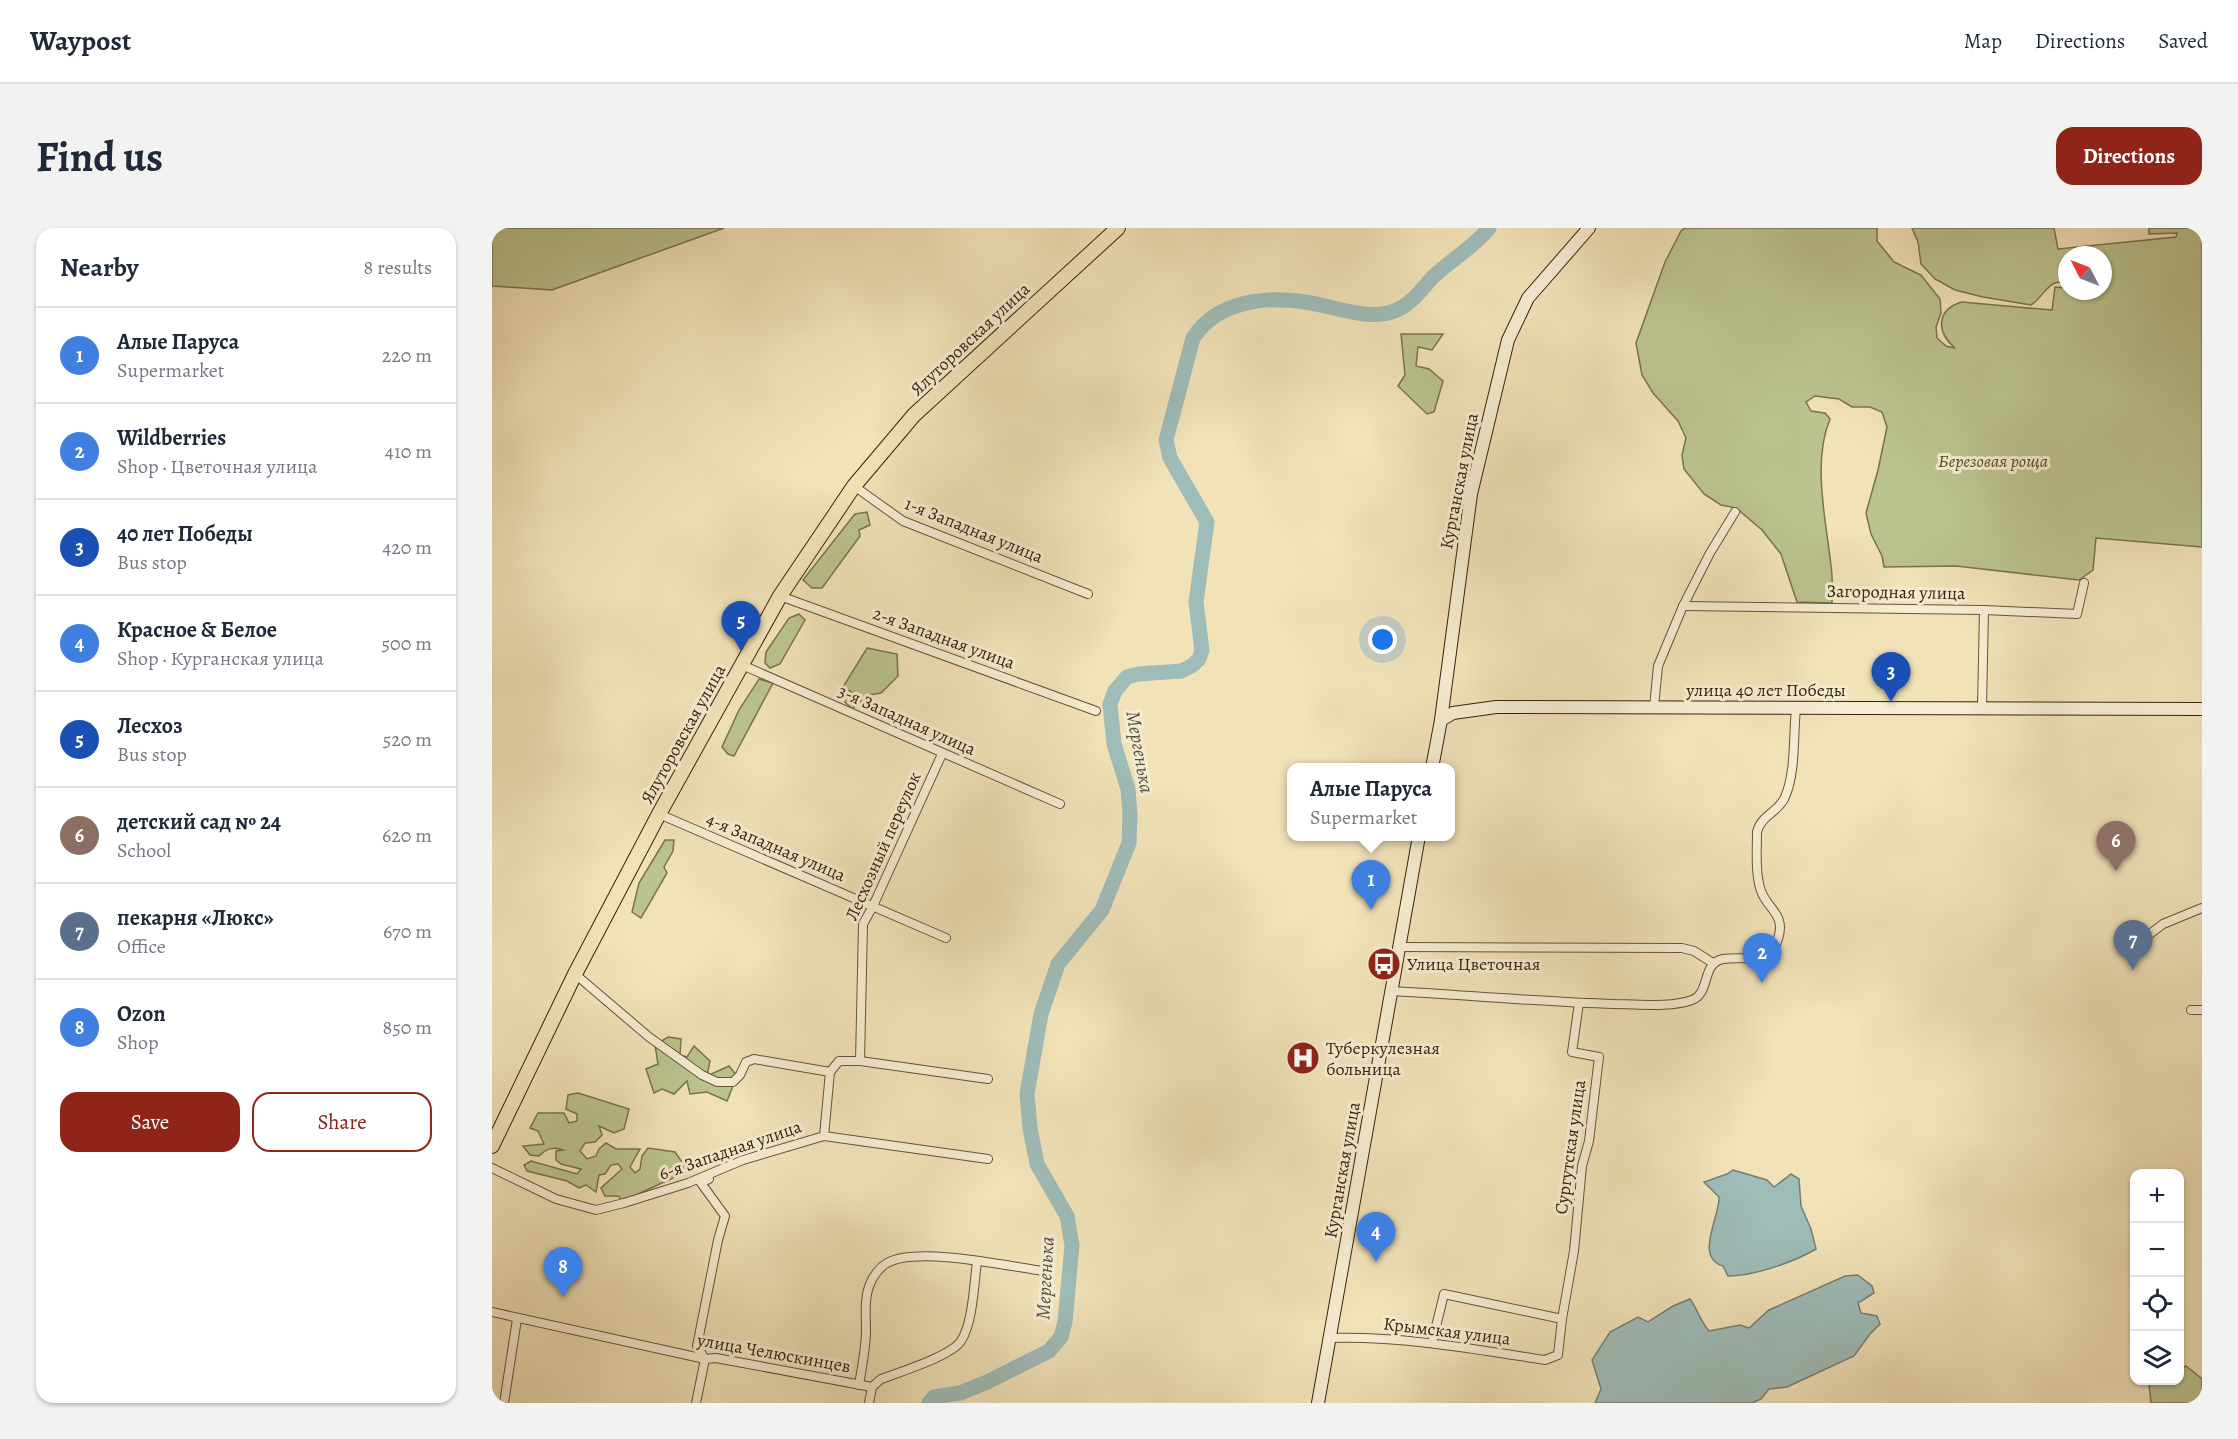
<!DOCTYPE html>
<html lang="en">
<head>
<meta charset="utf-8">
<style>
	body { margin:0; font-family:Alegreya,serif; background:#f2f2f3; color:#1f2937 }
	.controls { position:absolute; right:18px; bottom:18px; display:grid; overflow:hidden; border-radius:12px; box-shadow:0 2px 4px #0004 }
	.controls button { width:54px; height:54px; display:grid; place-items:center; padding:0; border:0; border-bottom:2px solid #e0e1e3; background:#fff; color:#1f2937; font:30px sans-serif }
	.compass { position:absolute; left:1566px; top:18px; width:54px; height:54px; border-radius:50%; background:#fff; box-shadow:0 2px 4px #0004; rotate:312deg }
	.you { position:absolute; left:891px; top:412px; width:21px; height:21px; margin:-15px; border:4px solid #fff; border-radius:50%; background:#1a73e8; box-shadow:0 0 0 9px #1a73e833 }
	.badge { display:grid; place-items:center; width:39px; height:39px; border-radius:50%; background:#8f2418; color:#fff; font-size:20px; font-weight:700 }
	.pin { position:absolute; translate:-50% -50px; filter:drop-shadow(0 2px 3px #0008) }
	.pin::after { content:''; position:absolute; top:32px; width:21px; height:18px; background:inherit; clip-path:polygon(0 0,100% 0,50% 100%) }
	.popup { position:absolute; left:795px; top:535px; width:168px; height:78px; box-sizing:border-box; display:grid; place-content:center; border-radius:12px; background:#fff; filter:drop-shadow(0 2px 4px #0005); font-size:20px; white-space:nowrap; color:#747a83 }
	.popup b { font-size:22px; color:#1f2937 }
	.popup::after { content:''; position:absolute; left:50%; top:100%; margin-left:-12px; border:12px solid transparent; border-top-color:#fff }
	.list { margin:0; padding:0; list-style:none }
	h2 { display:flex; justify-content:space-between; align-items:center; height:78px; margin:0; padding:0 24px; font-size:26px }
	h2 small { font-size:20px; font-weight:400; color:#747a83 }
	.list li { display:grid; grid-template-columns:39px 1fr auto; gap:18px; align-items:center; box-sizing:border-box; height:96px; padding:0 24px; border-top:2px solid #e0e1e3 }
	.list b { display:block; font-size:22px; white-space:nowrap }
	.list p { margin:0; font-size:20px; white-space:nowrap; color:#747a83 }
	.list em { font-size:20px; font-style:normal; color:#747a83 }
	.actions { display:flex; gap:12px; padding:18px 24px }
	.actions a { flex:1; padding:14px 0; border:2px solid #8f2418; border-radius:18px; text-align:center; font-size:21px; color:#8f2418 }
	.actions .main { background:#8f2418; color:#fff }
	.icon { flex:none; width:33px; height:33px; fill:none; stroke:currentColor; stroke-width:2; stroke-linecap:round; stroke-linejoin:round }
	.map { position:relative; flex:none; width:1710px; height:1175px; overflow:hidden; border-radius:18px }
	header { display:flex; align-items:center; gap:36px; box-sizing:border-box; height:84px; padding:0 30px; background:#fff; border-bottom:2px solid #e0e1e3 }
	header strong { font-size:28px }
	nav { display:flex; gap:33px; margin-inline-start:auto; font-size:21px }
	.intro { display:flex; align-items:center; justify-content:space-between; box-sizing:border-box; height:144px; padding:0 36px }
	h1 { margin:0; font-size:42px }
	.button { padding:15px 27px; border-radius:18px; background:#8f2418; color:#fff; font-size:21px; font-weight:700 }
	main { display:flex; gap:36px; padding:0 36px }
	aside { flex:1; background:#fff; border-radius:18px; box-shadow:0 2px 4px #0004 }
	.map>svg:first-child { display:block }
</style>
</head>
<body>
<header>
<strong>Waypost</strong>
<nav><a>Map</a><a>Directions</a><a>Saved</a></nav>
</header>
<div class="intro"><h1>Find us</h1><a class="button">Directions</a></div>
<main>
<aside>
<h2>Nearby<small>8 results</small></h2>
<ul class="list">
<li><span class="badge" style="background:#3f7fe0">1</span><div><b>Алые Паруса</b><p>Supermarket</p></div><em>220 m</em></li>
<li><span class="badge" style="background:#3f7fe0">2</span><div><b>Wildberries</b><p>Shop · Цветочная улица</p></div><em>410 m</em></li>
<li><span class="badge" style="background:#1a4fb4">3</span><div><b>40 лет Победы</b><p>Bus stop</p></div><em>420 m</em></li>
<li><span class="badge" style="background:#3f7fe0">4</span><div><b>Красное &amp; Белое</b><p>Shop · Курганская улица</p></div><em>500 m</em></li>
<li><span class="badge" style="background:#1a4fb4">5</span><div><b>Лесхоз</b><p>Bus stop</p></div><em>520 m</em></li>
<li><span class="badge" style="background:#8d6e63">6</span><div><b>детский сад № 24</b><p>School</p></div><em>620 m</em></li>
<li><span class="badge" style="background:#5c6f8a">7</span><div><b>пекарня «Люкс»</b><p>Office</p></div><em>670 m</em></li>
<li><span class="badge" style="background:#3f7fe0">8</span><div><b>Ozon</b><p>Shop</p></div><em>850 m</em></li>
</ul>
<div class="actions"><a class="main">Save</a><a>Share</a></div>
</aside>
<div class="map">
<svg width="1710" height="1175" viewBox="0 0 1710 1175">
	<rect width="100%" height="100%" fill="#f1e2b8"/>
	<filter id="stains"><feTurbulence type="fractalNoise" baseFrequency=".00333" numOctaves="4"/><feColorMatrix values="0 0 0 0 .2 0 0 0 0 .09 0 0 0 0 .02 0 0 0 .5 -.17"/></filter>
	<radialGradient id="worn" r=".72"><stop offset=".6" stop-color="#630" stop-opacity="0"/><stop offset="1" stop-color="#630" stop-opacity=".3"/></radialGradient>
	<g fill="#bbc38e" stroke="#79734e" stroke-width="1.5">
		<path d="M0 0H232L60 62 0 58Z"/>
		<path d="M1193 0H1385V13L1402 34 1429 47 1448 71 1449 85 1444 99 1445 110 1454 118 1463 120C1445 105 1443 82 1470 74L1560 82 1563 59 1575 60V63H1611V27H1575V55C1557 49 1552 69 1539 77L1491 69 1463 62 1443 51 1429 36 1426 14 1420 0H1562L1566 21 1684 9 1685 5 1657 6V0H1710V319L1604 310 1601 342 1587 352 1464 338 1392 339 1390 328 1379 306 1374 285 1386 242 1395 199 1390 184 1378 179H1360L1347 171 1323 168 1314 174 1319 183 1333 185 1338 191C1320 234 1334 292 1339 338 1341 350 1340 363 1340 375L1305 374 1289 326 1270 302 1244 280 1229 277 1212 266 1192 241 1190 227 1194 210 1186 193 1161 165 1150 147 1144 115 1173 34 1189 3Z"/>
		<path d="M909 106H951L940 122 926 119 924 138 937 141 951 153 942 184 935 186 906 158 913 147Z"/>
		<path d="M375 284 378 297 367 302 368 308 330 360H320L311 352 363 286Z"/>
		<path d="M307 386 313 392 288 436 278 440 273 435 274 424 297 390Z"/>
		<path d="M375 420 405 426 406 448 389 465 377 467 360 481 353 474 361 465 351 459Z"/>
		<path d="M267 451 281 455 242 528 236 526 230 519 247 482Z"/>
		<path d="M173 612H182L181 623 172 639 175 645 149 690 140 684 147 655Z"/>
		<path d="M176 809 189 811 188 827 195 829 202 818 218 833 215 848 237 838 245 848 235 873 215 864 198 866 195 853 182 866 170 861 162 865 154 841 166 836 163 817Z"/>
		<path d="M86 865 137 881 132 901 122 905 107 898 110 907 103 914 93 915 88 923 95 931 104 928 107 921 114 915 124 921H148L138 939 143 945 148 941 150 928 156 920 183 924 196 943 131 973 126 968H113L109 960 130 941 126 936 119 937 113 946 107 947 104 964 94 957 87 960 75 953 35 943 32 937 39 933 85 946 89 941 69 936 64 932V923L71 922C61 918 54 921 47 928L38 927 31 918 52 916 46 903 38 900 46 885H72L77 895 85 893V886L74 881 76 867Z"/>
		<path d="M1694 1138 1710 1151V1175H1659L1657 1156 1665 1153 1688 1152V1141Z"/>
	</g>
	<g fill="#9ebcb8" stroke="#757f74" stroke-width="1.5">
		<path d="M1241 942 1275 952 1282 959 1299 946 1307 951 1309 978 1319 1001 1324 1021C1302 1034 1262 1048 1236 1048L1231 1038C1202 1029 1228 989 1227 969L1212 954 1235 946Z"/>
		<path d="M1366 1047 1380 1058 1382 1065 1366 1075 1369 1085 1385 1088 1388 1096 1378 1106 1362 1128 1295 1159 1277 1161 1269 1171 1260 1175H1103L1109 1161 1100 1132 1118 1104 1146 1089 1156 1094 1181 1078 1198 1071C1206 1082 1208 1093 1217 1103L1248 1097 1257 1100 1277 1082 1353 1048Z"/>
	</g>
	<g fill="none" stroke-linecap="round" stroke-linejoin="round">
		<path stroke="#9ebcb8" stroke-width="15" d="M437 1175 442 1169 468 1165 493 1155 557 1123 569 1109 573 1094 580 1017 575 988 545 936 538 900 535 866 549 786 566 736 610 682 637 615 638 586 636 561 622 516 618 476 623 463 635 449 646 446 690 443 701 437 707 431 710 422 704 374 715 294 678 230 674 212 701 110C729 67 788 67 833 78 856 83 882 92 905 82 921 75 931 59 942 48 960 31 982 19 997 0"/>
		<defs>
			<g id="street">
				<path d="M362 258 411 293 596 366"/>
				<path d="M288 368 604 483"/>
				<path d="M1191 378 1492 382 1585 386 1592 355"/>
				<path d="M250 437 568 576"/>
				<path d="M1162 479 1166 438 1191 378 1218 325 1243 284"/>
				<path d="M1490 480 1492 382"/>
				<path d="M167 586 454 710"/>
				<path d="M1642 718 1671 696 1710 680"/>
				<path d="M907 719 1190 720 1202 723 1221 735"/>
				<path d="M83 746 157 809 210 847 225 854H241L248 847 254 834 262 831 338 844 347 833H368L496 851"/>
				<path d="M900 763C974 767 1048 774 1123 776 1147 776 1177 780 1200 772 1219 765 1209 735 1231 731 1251 728 1278 737 1286 711 1294 686 1276 682 1269 663 1263 645 1265 622 1265 604 1269 587 1287 584 1293 569 1304 544 1301 508 1304 481"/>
				<path d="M1699 782H1710"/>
				<path d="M368 833 371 696 381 678 450 526"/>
				<path d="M332 908 338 844"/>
				<path d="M0 940 64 971 104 982 132 975 196 955 251 932 332 908 496 931"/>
				<path d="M0 1084 213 1131 224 1130 380 1159 389 1151C408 1144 459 1128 469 1113 481 1095 482 1055 485 1034"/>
				<path d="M1070 1091 1082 1023 1090 938 1097 913 1107 829 1080 824 1087 775"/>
				<path d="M839 1110C911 1108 982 1121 1053 1132L1066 1127 1070 1091 952 1066 940 1115"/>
				<path d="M367 1157C370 1138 374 1120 374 1102 374 1087 372 1070 378 1056 381 1048 388 1039 395 1035 426 1018 515 1038 551 1043"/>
				<path d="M12 1175 25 1091"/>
				<path d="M204 1175 213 1131 205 1118 226 1012 233 988 209 955 217 951"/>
				<path d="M377 1175 380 1159"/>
			</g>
			<g id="secondary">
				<path d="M949 492 961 485 1004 479 1710 481"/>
				<path d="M940 540 949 492 979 266 1016 112 1036 70 1097 0"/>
				<path d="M826 1175 927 608"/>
			</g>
			<path id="primary" d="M0 918 83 746 167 586 288 368 362 258 422 187 626 0"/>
		</defs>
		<use href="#street" stroke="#665338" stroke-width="10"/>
		<use href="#secondary" stroke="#37230d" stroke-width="14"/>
		<use href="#primary" stroke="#37230d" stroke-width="16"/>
		<use href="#street" stroke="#f6ecd1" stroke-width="8"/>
		<use href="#secondary" stroke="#f6ecd1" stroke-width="12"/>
		<use href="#primary" stroke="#f1e2b8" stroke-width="14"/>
	</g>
	<defs>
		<symbol id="bus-disc" viewBox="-11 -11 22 22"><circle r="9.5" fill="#8f2418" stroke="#f6ecd1"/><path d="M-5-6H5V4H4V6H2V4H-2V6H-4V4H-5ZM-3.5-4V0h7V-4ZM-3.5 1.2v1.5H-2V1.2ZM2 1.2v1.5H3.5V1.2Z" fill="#fff"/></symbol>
		<symbol id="hospital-disc" viewBox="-11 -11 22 22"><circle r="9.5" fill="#8f2418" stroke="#f6ecd1"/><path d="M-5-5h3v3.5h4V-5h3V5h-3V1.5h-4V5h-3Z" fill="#fff"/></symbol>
	</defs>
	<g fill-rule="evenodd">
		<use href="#bus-disc" x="873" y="717" width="38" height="38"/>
		<use href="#hospital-disc" x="792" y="811" width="38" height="38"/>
	</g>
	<g text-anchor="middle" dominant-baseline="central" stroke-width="6" stroke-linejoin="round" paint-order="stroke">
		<g font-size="18" fill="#37230d" stroke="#f6ecd1">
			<text transform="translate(478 111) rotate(-43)">Ялуторовская улица</text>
			<text transform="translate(967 253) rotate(-79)">Курганская улица</text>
			<text transform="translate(482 302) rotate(22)">1-я Западная улица</text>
			<text transform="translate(1404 364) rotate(1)">Загородная улица</text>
			<text transform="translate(452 410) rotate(20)">2-я Западная улица</text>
			<text x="1274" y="462">улица 40 лет Победы</text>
			<text transform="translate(415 492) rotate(24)">3-я Западная улица</text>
			<text transform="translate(191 506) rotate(-61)">Ялуторовская улица</text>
			<text transform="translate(391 618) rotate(-66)">Лесхозный переулок</text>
			<text transform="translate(284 619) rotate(23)">4-я Западная улица</text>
			<text transform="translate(1078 919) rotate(-82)">Сургутская улица</text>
			<text transform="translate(238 922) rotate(-19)">6-я Западная улица</text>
			<text transform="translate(850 942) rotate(-80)">Курганская улица</text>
			<text transform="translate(955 1103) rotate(7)">Крымская улица</text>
			<text transform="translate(282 1125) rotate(10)">улица Челюскинцев</text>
		</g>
		<g font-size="18" font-style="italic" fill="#584b2d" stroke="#f6ecd1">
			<text x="1501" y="233">Березовая роща</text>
		</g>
		<g font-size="18" fill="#37230d" stroke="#f6ecd1" text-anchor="start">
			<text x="915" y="736">Улица Цветочная</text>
			<text x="834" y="820">Туберкулезная<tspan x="834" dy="21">больница</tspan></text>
		</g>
		<g font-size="20" font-style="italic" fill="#565140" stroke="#f6ecd1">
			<text transform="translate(648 524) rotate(80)">Мергенька</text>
			<text transform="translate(553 1050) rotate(-87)">Мергенька</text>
		</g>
	</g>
	<rect width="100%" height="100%" filter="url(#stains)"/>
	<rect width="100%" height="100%" fill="url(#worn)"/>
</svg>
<div class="controls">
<button>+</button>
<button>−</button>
<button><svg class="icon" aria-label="locate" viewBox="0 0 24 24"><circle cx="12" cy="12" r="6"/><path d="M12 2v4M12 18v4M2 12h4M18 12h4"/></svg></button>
<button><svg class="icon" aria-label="layers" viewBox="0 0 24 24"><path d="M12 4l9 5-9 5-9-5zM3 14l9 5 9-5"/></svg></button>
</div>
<svg class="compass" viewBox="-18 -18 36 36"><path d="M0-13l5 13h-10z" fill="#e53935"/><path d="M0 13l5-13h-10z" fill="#747a83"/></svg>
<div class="you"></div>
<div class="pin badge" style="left:879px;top:682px;background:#3f7fe0">1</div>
<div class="popup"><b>Алые Паруса</b>Supermarket</div>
<div class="pin badge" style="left:1270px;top:755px;background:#3f7fe0">2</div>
<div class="pin badge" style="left:1399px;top:474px;background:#1a4fb4">3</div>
<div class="pin badge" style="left:884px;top:1034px;background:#3f7fe0">4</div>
<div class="pin badge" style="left:249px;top:423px;background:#1a4fb4">5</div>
<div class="pin badge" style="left:1624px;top:643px;background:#8d6e63">6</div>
<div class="pin badge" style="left:1641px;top:742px;background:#5c6f8a">7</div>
<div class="pin badge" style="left:71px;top:1069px;background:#3f7fe0">8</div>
</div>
</main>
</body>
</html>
